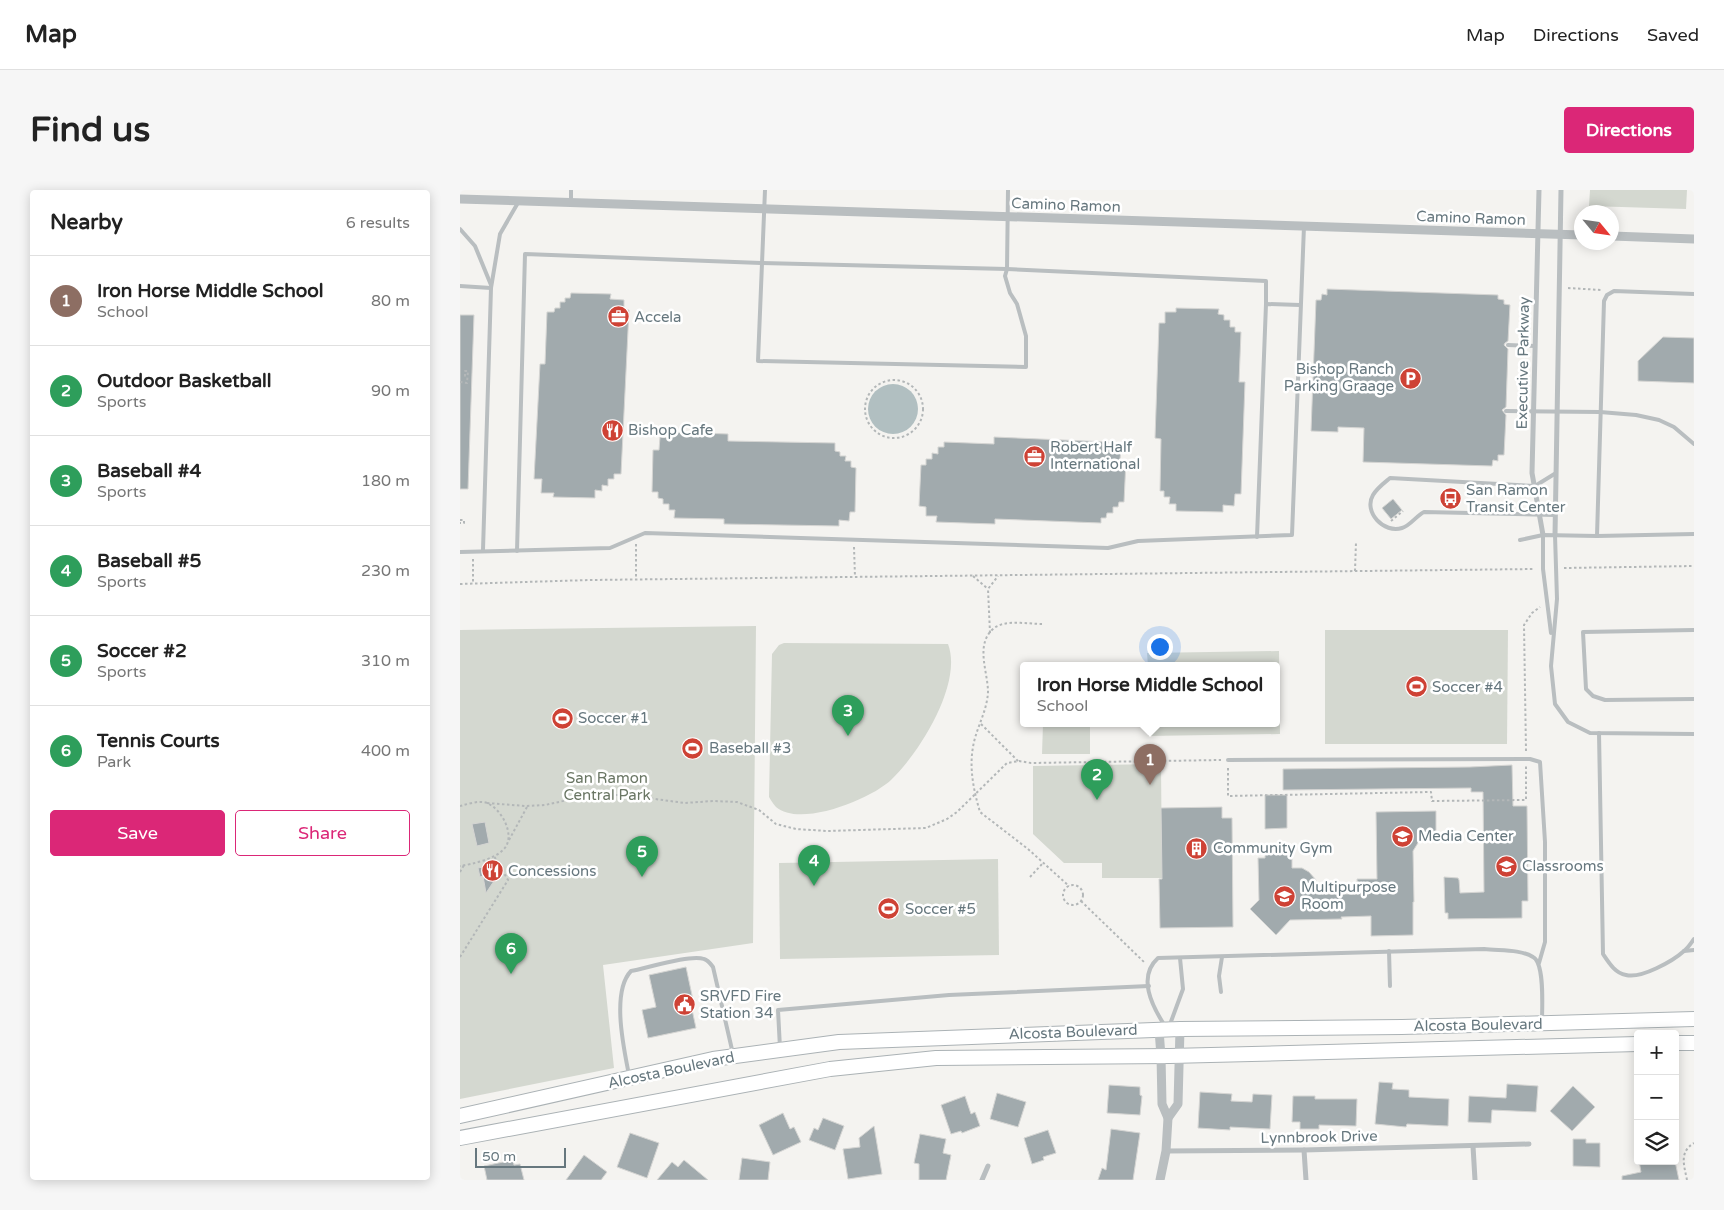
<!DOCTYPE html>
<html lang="en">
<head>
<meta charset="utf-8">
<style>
	body { margin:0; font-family:"Varela Round",sans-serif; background:#f6f6f6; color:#222 }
	.controls { position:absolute; right:15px; bottom:15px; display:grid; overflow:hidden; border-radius:5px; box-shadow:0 2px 12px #0003 }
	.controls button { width:45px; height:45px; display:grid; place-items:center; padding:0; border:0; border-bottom:1px solid #e0e0e0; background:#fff; color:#222; font:25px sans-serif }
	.compass { position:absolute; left:1114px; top:15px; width:45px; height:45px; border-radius:50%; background:#fff; box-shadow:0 2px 12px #0003; rotate:119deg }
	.scale { position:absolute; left:15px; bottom:12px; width:91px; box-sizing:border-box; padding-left:5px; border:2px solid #66777e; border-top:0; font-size:14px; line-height:18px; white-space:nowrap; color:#66777e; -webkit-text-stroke:4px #fff; paint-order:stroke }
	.you { position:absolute; left:699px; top:456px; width:18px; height:18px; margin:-12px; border:4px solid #fff; border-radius:50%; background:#1a73e8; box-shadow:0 0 0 8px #1a73e833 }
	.badge { display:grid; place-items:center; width:32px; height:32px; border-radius:50%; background:#db2777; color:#fff; font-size:16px; font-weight:700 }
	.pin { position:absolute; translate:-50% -41px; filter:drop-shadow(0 1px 2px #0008) }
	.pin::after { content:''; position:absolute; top:26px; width:18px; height:15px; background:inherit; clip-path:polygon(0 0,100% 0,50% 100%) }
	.popup { position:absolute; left:560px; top:472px; width:260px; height:65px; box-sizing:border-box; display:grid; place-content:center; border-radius:5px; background:#fff; filter:drop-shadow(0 1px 4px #0005); font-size:16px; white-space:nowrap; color:#767676 }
	.popup b { font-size:19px; color:#222 }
	.popup::after { content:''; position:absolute; left:50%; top:100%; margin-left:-10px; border:10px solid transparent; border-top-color:#fff }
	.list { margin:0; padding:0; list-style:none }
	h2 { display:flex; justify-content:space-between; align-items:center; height:65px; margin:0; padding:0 20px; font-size:21px }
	h2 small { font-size:16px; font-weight:400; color:#767676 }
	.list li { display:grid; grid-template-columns:32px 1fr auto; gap:15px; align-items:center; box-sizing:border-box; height:90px; padding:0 20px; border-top:1px solid #e0e0e0 }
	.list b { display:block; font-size:19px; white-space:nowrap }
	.list p { margin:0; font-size:16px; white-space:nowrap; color:#767676 }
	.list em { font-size:16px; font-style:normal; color:#767676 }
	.actions { display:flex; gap:10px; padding:15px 20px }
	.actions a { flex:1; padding:11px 0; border:1px solid #db2777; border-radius:5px; text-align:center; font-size:18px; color:#db2777 }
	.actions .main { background:#db2777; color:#fff }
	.icon { flex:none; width:28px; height:28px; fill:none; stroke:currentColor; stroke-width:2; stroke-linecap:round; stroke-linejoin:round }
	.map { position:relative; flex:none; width:1234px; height:990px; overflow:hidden; border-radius:5px }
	header { display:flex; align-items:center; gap:30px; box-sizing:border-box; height:70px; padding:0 25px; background:#fff; border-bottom:1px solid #e0e0e0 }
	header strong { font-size:24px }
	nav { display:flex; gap:28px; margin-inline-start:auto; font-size:18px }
	.intro { display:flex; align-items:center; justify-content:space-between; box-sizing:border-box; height:120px; padding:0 30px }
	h1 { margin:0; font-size:35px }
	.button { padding:12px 22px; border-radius:5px; background:#db2777; color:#fff; font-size:18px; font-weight:700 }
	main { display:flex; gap:30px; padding:0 30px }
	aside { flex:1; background:#fff; border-radius:5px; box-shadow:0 2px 12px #0003 }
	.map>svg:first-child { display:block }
</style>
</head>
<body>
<header>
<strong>Map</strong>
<nav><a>Map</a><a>Directions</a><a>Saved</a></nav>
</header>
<div class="intro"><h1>Find us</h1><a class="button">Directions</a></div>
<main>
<aside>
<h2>Nearby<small>6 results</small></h2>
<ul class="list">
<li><span class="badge" style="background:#8d6e63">1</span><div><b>Iron Horse Middle School</b><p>School</p></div><em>80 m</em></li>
<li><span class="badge" style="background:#2e9e5b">2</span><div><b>Outdoor Basketball</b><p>Sports</p></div><em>90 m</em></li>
<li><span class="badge" style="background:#2e9e5b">3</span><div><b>Baseball #4</b><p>Sports</p></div><em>180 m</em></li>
<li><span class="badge" style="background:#2e9e5b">4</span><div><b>Baseball #5</b><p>Sports</p></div><em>230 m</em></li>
<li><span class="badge" style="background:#2e9e5b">5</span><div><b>Soccer #2</b><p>Sports</p></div><em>310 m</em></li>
<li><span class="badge" style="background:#2e9e5b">6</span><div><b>Tennis Courts</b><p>Park</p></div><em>400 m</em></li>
</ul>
<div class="actions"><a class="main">Save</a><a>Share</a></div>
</aside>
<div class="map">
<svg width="1234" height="990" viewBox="0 0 1234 990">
	<rect width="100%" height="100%" fill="#f4f3f0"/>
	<g fill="#d4d8d0">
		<path d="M1130 0H1227L1226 19 1129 16Z"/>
		<path d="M296 436 293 753 143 775 154 878 0 909V440Z"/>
		<path d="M865 440H1048L1047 554H865Z"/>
		<path d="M324 453 488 454C503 493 460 562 432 589 412 609 340 638 316 617 313 614 311 610 309 607L312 464 319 455Z"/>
		<path d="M819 461 820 544 688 546V534H816V476H688L687 463Z"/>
		<path d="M583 534H630V564H582Z"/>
		<path d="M701 574 702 688H642V673H604L573 644V576Z"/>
		<path d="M538 669 539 765 320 769 319 673Z"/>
	</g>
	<circle fill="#b1bfc1" cx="433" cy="219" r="25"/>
	<g fill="#a1aaad" stroke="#d5d5d3">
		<path d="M867 99 1038 105V109L1044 110V114L1050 115 1048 151 1045 153 1044 155 1048 159 1046 217 1042 220 1046 225 1044 265H1038V271L1033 270 1032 276 903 272 904 238 878 237V242L851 241 856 110H861L862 104 867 105Z"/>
		<path d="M111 103 151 104 150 109 164 110V120H169L161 284H154V289H148V296L142 295V301L135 300V308L93 307 94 303H81L82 289H74L80 174H85L87 122H94L95 118H100V112H105V108H110Z"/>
		<path d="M716 118 759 119 758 124 764 125V130H770V137H775V142H781L779 192H785L781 304H775L774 316 763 315V322L716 321V314H709L710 307H704V301H700L701 249 695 248 699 133H705V122H716Z"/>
		<path d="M0 125H14L8 299H0Z"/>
		<path d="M1203 147 1234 148V193L1178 191V171Z"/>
		<path d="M211 242 268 244V251L375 253V261L380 262V266H386L385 271H391V277L396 278 395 322H390L389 331 379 330V336L264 334V329L214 328 215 320H209V314H203V309L198 308V302H192L193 260H199L200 247 210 248Z"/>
		<path d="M534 247 649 252 648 257H661L660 270H666L664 312H659L658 317H653V323H647L646 328H641V333L535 329V334L476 332 477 326H466V317L459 316 461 275H466V269H472V263L478 264V257H484V252L534 254Z"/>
		<path d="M933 309 942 320 931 329 922 318Z"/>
		<path d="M1052 575 1053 616H1067L1068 711H1062V728L988 729V723H985L984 687 998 688 999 690 1000 703 1024 702 1023 602H1011V598L823 600V579L1010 577Z"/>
		<path d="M805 605H827V638L805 639Z"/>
		<path d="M762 617V628H772L773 737 700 738 699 689H702L701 618Z"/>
		<path d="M976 621V647L961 648 953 661 954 712H953V745L911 746V726L881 727 882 729 830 730 816 745 790 719 799 710 798 668H805V657H832V678H842L849 682 856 690V704H898L897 689H917L916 622Z"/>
		<path d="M25 632 29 653 17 656 12 634Z"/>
		<path d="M33 675 36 688 26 703 23 686 20 687 18 678Z"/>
		<path d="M226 777 233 810H230L236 838 188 848 182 820 196 817 189 785Z"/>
		<path d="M919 892 933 893 932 899 949 900V907L989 909 988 936 947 934 946 937 915 934Z"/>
		<path d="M1047 894 1078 896 1076 922 1032 920 1031 933 1008 932 1009 906 1046 908Z"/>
		<path d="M649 895 680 897V905L682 906 680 925 647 923Z"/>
		<path d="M1113 896 1135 917 1112 941 1090 921Z"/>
		<path d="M740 902 772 904 771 911 792 912 793 904 812 905 810 939 770 937V940L738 938Z"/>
		<path d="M537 903 566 912 558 937 530 929Z"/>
		<path d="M505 906 511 924 515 922 520 936 502 943 501 941 491 944 481 915Z"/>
		<path d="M833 906H855V909H897L896 936 859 935V939H840V932H832Z"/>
		<path d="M323 923 330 939 334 937 341 952 313 965 299 935Z"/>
		<path d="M363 928 384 936 375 960 349 950 354 938 358 940Z"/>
		<path d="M414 936 422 984 388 989 383 959 400 957 399 948Z"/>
		<path d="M651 939 680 943 673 990H638L642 978 646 980Z"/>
		<path d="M588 940 596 963 583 967 584 970 572 974 564 948Z"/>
		<path d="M170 943 199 953 187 988 157 977Z"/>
		<path d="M460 944 486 949 483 963 491 965 486 990H459V974L454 973Z"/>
		<path d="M1113 949H1126V953H1140V977L1113 976Z"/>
		<path d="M124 965 147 982 141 990H106Z"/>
		<path d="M282 968 310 972 308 990H279Z"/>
		<path d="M53 970 54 975 60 974 64 990H27L24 976Z"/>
		<path d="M224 970 248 990H197L212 972 218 977Z"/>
		<path d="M1179 971H1215L1219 990H1162V986L1181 982Z"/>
	</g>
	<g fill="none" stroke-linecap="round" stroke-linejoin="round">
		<defs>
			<g id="secondary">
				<path d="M1215 853H1234"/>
				<path d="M0 926 253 869 379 852 720 839 942 837 1234 829"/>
				<path d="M0 948 370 879 476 868 710 866 1178 854"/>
			</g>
		</defs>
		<use href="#secondary" stroke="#abb2b5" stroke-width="16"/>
		<g stroke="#b3b7b8" stroke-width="2" stroke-dasharray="2.5 2.5" stroke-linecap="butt">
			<path d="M1108 98 1141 100"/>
			<circle cx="434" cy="219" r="29"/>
			<path d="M0 192 7 193 8 181H5V189"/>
			<path d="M0 330H4V333H0"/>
			<path d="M931 331 943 321"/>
			<path d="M176 354V389"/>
			<path d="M394 357 395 387"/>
			<path d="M13 369V394"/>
			<path d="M1104 378 1234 376"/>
			<path d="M895 381 896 352"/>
			<path d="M513 386 528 399"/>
			<path d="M0 394 130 390 1074 379"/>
			<path d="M582 434C568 434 544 429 533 439 515 455 528 482 528 502 527 522 516 538 513 557 509 579 514 602 520 622L568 659 609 696"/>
			<path d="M530 443 528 399 538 386"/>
			<path d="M521 534 558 571"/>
			<path d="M1066 561 1064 435 1072 423 1080 417"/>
			<path d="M768 578V606L971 602 972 611 1066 610V576"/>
			<path d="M27 613 65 616 85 615 117 608 144 605H165L225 613 253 611 277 612 299 620 316 634 336 639 367 641 466 638 487 629 497 622 547 573 559 571 571 573 761 570"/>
			<path d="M0 616C8 614 19 610 27 613 42 619 56 646 44 659 35 669 13 674 0 676"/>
			<path d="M49 650 67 617"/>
			<path d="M0 682 4 675"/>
			<path d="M570 687 583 673"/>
			<circle cx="613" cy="705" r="10"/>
			<path d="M621 711 684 772"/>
			<path d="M0 767 48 690 34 666"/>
			<path d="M1227 990C1224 975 1219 962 1234 953"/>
		</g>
		<g stroke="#b9bec0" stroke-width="4">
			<path d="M111 0V12"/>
			<path d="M305 0 298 171 566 177V146L557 114 550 103 545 86 547 79 548 0"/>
			<path d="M0 39 15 56 31 95"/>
			<path d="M0 96 31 98"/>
			<path d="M1048 155 1075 156"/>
			<path d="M1046 221 1140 222 1176 225 1199 230 1214 237 1234 254"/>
			<path d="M1095 325 964 322C956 326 950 336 942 338 924 344 903 322 913 305 917 298 924 293 930 288L1075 296 1096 283"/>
			<path d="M1083 345V379L1091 443"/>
			<path d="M1095 345 1097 409 1091 476 1095 514 1108 532 1130 543 1234 544"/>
			<path d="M1137 346 1144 111 1147 105 1154 101 1234 104"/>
			<path d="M797 347 806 114 840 115"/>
			<path d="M1060 350 1083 345 1137 346 1234 344"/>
			<path d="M23 360 31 98 40 44 59 11"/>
			<path d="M57 361 65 64 301 73 547 79 806 91V114"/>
			<path d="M0 362 150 358 185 343 648 358 678 351 832 345 844 36"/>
			<path d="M1234 440 1123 442 1126 499 1133 506 1145 510 1234 509"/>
			<path d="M1139 543 1143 764C1149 773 1155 783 1166 785 1181 789 1213 771 1224 761 1228 758 1231 753 1234 749"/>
			<path d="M768 570 1070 569 1080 572 1085 652V752L1079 773"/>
			<path d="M929 761 930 796"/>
			<path d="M1224 761 1234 760"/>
			<path d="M761 802 759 786 762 767"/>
			<path d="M705 836C692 816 677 787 698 768L1024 759C1039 761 1060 759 1073 767 1085 773 1082 818 1082 831"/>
			<path d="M709 837 723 799 720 768"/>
			<path d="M320 858 318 820 489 805 689 796"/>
			<path d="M169 885C164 859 151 802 171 781 187 778 231 764 244 769 248 770 250 773 253 777L273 864"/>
		</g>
		<g stroke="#b9bec0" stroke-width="5">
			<path d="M1079 0 1072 283 1083 345"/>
			<path d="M1095 345 1101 0"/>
			<path d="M1013 956 1015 990"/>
			<path d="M844 960 846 990"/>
			<path d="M706 961 844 960 1069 954"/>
			<path d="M522 990 528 976"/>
		</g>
		<g stroke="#b9bec0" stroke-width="9">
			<path d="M0 9 1122 45"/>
			<path d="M1152 46 1234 49"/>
			<path d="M699 840 701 866 702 914 708 928 706 961 700 990"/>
			<path d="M708 928 718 914 720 839"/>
		</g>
		<use href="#secondary" stroke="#fff" stroke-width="14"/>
	</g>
	<defs>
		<symbol id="office-disc" viewBox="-11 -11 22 22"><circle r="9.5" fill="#ce4235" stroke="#fff"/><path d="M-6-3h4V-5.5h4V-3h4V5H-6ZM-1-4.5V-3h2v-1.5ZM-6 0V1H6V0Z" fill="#fff"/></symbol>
		<symbol id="parking-disc" viewBox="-11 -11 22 22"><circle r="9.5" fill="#ce4235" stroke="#fff"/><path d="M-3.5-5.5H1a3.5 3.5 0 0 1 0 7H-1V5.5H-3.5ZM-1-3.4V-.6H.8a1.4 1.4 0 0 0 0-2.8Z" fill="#fff"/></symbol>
		<symbol id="restaurant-disc" viewBox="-11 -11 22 22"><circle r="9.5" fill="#ce4235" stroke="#fff"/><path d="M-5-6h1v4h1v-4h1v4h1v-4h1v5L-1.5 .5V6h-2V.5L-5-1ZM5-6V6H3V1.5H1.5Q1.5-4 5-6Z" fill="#fff"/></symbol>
		<symbol id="bus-disc" viewBox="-11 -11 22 22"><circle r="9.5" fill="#ce4235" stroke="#fff"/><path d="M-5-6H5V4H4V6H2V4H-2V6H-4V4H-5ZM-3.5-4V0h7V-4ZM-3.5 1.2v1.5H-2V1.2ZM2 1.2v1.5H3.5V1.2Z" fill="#fff"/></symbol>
		<symbol id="stadium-disc" viewBox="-11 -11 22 22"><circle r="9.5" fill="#ce4235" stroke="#fff"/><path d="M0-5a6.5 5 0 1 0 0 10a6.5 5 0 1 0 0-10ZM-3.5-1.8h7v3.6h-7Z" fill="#fff"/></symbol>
		<symbol id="school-disc" viewBox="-11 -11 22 22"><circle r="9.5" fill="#ce4235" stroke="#fff"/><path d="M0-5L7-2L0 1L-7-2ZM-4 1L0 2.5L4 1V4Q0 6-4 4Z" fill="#fff"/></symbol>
		<symbol id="building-disc" viewBox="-11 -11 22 22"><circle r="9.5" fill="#ce4235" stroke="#fff"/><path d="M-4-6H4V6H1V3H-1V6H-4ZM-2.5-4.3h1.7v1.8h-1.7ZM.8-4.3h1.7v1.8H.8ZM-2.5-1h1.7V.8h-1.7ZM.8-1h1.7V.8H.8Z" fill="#fff"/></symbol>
		<symbol id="civic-disc" viewBox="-11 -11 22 22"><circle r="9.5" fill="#ce4235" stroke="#fff"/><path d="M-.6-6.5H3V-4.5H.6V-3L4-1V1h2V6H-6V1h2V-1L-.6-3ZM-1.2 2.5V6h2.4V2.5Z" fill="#fff"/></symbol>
	</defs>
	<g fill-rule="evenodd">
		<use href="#office-disc" x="146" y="114" width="25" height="25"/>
		<use href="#parking-disc" x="938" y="176" width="25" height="25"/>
		<use href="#restaurant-disc" x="140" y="228" width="25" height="25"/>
		<use href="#office-disc" x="562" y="254" width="25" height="25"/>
		<use href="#bus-disc" x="978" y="296" width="25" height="25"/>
		<use href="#stadium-disc" x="944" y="484" width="25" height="25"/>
		<use href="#stadium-disc" x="90" y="516" width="25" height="25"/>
		<use href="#stadium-disc" x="220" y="546" width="25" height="25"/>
		<use href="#school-disc" x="930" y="634" width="25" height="25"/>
		<use href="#building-disc" x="724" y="646" width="25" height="25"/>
		<use href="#school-disc" x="1034" y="664" width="25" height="25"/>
		<use href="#restaurant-disc" x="20" y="668" width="25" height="25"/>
		<use href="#school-disc" x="812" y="694" width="25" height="25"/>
		<use href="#stadium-disc" x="416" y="706" width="25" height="25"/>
		<use href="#civic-disc" x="212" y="802" width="25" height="25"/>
	</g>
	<g text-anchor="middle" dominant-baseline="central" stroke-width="5" stroke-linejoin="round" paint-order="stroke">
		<g font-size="15" fill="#66777e" stroke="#fff">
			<text transform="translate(606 15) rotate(2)">Camino Ramon</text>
			<text transform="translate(1011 28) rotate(2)">Camino Ramon</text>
			<text transform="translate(1063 173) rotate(-89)">Executive Parkway</text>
			<text transform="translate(1018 835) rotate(-1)">Alcosta Boulevard</text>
			<text transform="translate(613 842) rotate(-2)">Alcosta Boulevard</text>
			<text transform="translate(211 880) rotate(-12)">Alcosta Boulevard</text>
			<text transform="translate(859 947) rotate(-1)">Lynnbrook Drive</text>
		</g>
		<g font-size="15" fill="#66777e" stroke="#fff" text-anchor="start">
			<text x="174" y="127">Accela</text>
			<text x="934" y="179" text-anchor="end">Bishop Ranch<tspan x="934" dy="17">Parking Graage</tspan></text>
			<text x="168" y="240">Bishop Cafe</text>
			<text x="590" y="257">Robert Half<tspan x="590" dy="17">International</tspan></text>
			<text x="1006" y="300">San Ramon<tspan x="1006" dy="17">Transit Center</tspan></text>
			<text x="972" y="497">Soccer #4</text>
			<text x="118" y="528">Soccer #1</text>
			<text x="249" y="558">Baseball #3</text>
			<text x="958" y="646">Media Center</text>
			<text x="753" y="658">Community Gym</text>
			<text x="1062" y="676">Classrooms</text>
			<text x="48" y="681">Concessions</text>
			<text x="841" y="697">Multipurpose<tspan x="841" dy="17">Room</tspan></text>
			<text x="445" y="719">Soccer #5</text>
			<text x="240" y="806">SRVFD Fire<tspan x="240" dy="17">Station 34</tspan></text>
		</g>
		<g font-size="15" fill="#6a7664" stroke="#fff">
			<text x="147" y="588">San Ramon<tspan x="147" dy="17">Central Park</tspan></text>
		</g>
	</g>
</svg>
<div class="controls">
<button>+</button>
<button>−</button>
<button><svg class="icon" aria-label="layers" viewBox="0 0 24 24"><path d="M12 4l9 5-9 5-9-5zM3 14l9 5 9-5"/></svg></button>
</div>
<svg class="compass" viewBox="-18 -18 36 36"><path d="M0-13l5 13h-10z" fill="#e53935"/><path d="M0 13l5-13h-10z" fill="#767676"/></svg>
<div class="scale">50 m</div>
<div class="you"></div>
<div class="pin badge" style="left:690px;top:595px;background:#8d6e63">1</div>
<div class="popup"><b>Iron Horse Middle School</b>School</div>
<div class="pin badge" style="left:637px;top:610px;background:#2e9e5b">2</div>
<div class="pin badge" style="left:388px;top:546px;background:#2e9e5b">3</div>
<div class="pin badge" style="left:354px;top:696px;background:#2e9e5b">4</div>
<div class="pin badge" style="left:182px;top:687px;background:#2e9e5b">5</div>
<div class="pin badge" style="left:51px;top:784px;background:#2e9e5b">6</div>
</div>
</main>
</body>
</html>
